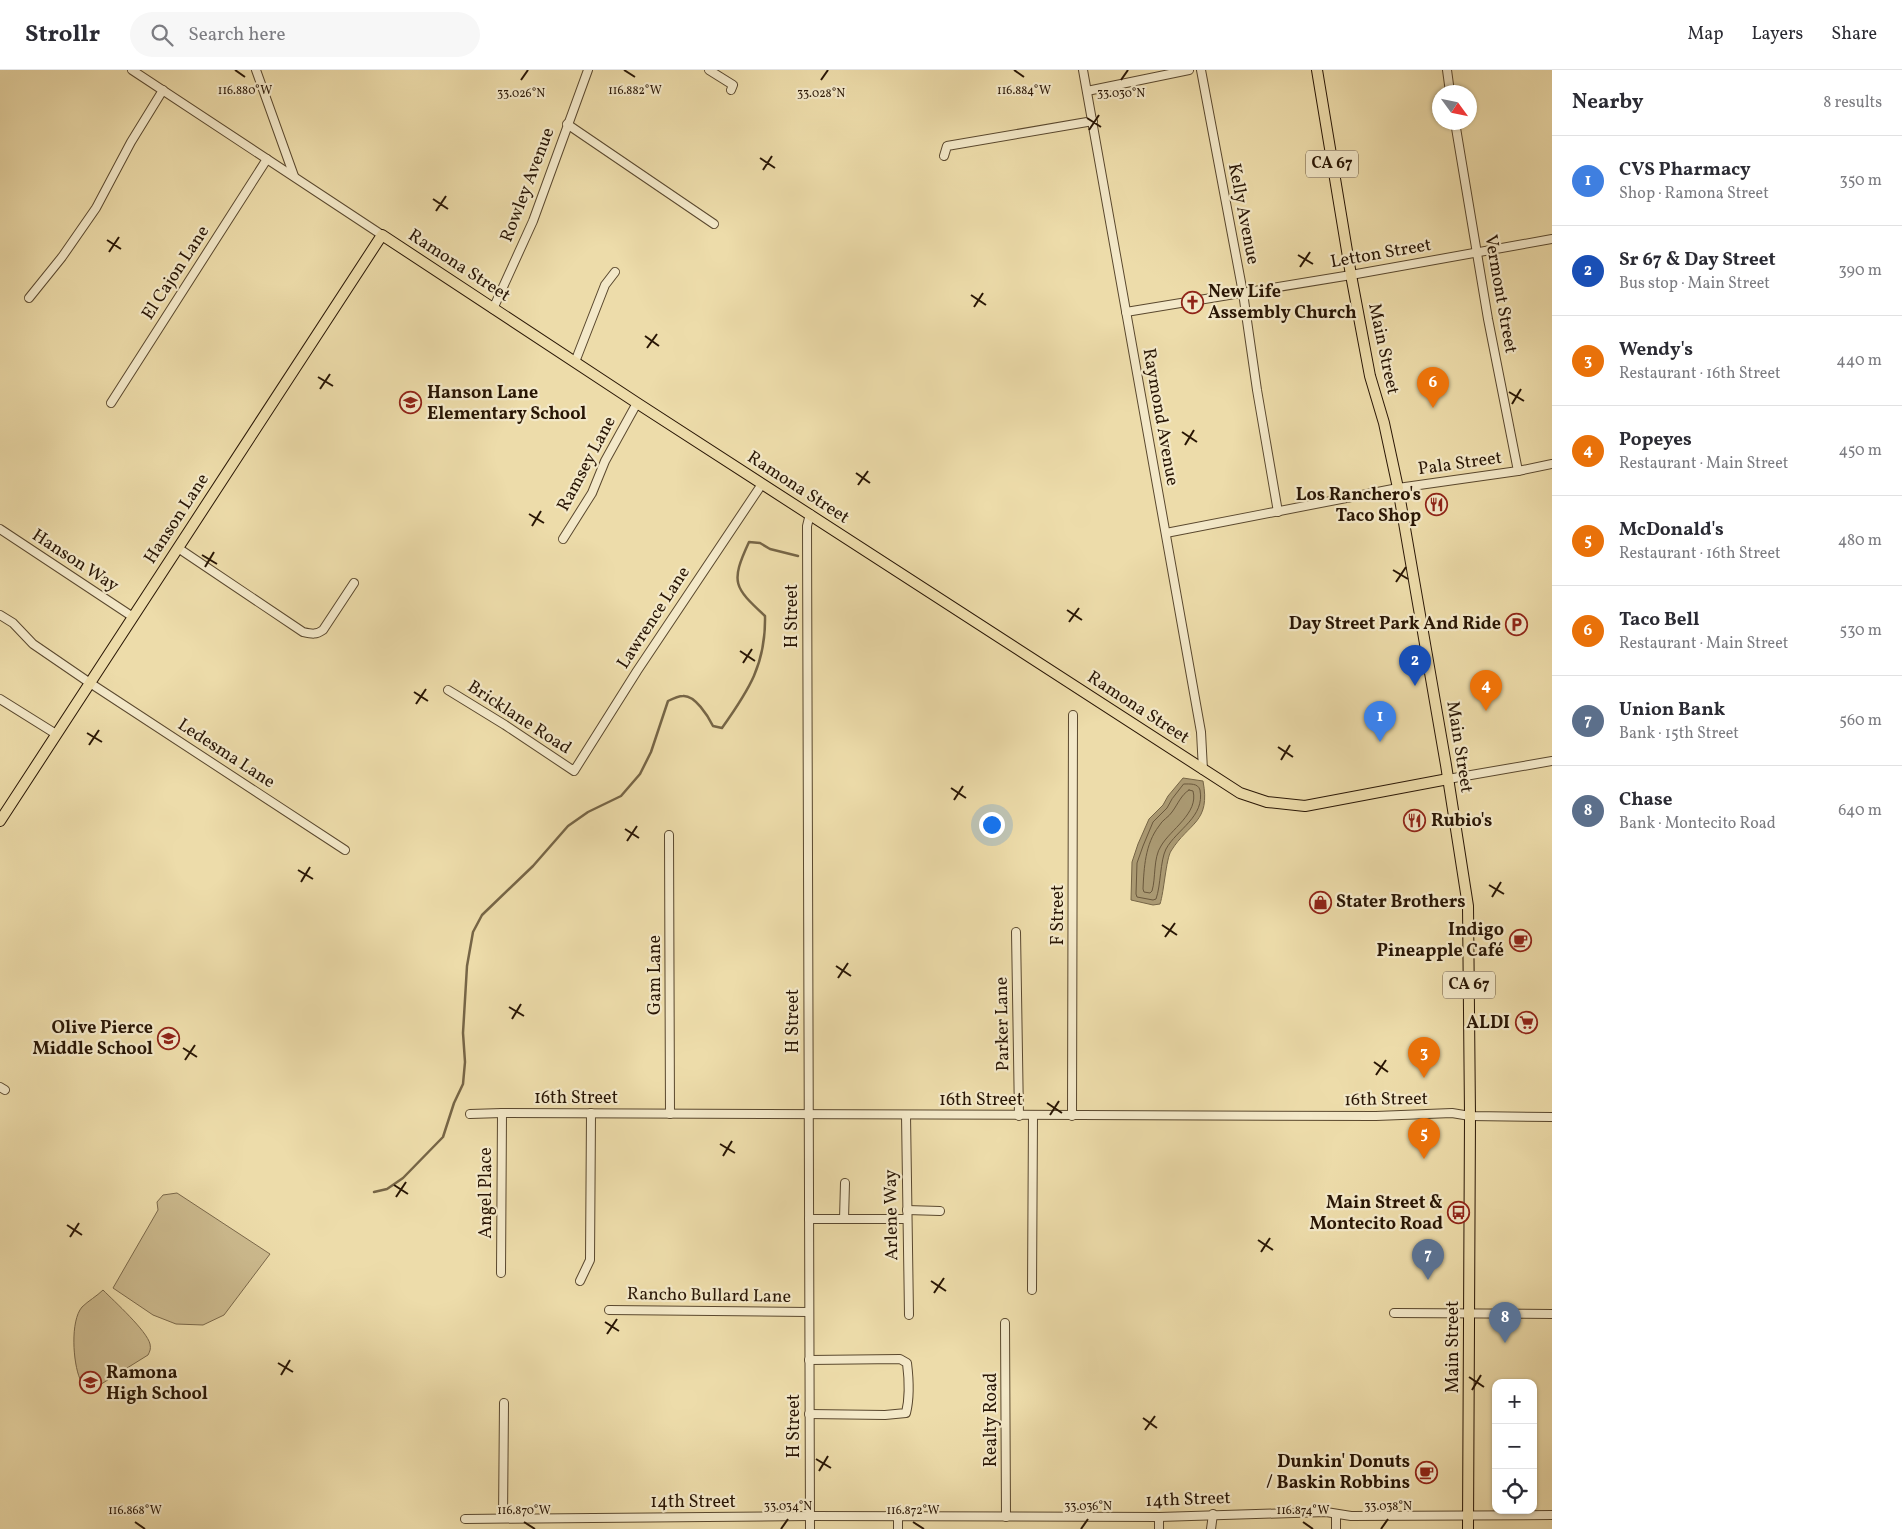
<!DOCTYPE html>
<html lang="en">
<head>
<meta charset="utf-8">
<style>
	body { margin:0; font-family:Vollkorn,serif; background:#f7f7f7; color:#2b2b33 }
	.controls { position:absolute; right:15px; bottom:15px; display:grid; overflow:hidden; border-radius:10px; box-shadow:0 1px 4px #0004 }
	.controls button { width:45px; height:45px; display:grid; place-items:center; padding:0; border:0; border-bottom:1px solid #e1e1e2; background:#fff; color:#2b2b33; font:25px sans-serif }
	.compass { position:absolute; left:1432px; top:15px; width:45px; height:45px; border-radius:50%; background:#fff; box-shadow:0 1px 4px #0004; rotate:123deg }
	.you { position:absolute; left:991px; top:754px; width:18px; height:18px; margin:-12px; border:4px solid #fff; border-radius:50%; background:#1a73e8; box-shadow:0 0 0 8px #1a73e833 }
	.badge { display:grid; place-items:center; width:32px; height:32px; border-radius:50%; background:#0f766e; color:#fff; font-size:16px; font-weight:700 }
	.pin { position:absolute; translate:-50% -41px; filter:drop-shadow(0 1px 2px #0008) }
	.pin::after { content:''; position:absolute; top:26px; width:18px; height:15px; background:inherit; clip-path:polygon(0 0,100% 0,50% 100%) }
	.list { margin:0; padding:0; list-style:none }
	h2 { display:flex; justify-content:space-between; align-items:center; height:65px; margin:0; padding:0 20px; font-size:21px }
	h2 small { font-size:16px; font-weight:400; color:#7c7c81 }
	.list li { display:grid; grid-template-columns:32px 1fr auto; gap:15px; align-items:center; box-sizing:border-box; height:90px; padding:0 20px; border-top:1px solid #e1e1e2 }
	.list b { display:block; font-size:19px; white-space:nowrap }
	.list p { margin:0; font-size:16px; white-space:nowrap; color:#7c7c81 }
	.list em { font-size:16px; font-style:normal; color:#7c7c81 }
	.icon { flex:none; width:28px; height:28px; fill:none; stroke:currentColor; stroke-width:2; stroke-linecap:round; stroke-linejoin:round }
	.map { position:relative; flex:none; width:1552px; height:1459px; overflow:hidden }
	header { display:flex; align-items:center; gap:30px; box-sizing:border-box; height:70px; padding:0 25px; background:#fff; border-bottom:1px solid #e1e1e2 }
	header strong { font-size:24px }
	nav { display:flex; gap:28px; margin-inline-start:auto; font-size:18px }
	.search { width:350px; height:45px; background:#f7f7f7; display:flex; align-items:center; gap:12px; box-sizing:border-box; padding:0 18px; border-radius:28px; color:#7c7c81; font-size:19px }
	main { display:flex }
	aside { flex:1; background:#fff }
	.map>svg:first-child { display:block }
</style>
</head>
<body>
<header>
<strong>Strollr</strong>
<div class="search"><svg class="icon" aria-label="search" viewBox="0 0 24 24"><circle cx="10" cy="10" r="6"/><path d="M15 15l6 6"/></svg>Search here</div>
<nav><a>Map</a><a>Layers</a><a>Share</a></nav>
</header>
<main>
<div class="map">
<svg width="1552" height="1459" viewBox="0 0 1552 1459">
	<rect width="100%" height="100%" fill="#eddcaa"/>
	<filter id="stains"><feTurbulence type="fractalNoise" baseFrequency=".004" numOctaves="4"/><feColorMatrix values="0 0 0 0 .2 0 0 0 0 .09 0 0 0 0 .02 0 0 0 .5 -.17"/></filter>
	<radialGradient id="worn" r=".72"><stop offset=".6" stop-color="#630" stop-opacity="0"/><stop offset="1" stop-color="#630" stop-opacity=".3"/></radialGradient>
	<g fill="#ccba8e" stroke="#7a684a">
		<path d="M177 1123 270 1184 224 1245 203 1255 176 1254 153 1245 113 1218 158 1140 157 1132 163 1125Z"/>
		<path d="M103 1220C114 1231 147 1261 150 1274 151 1279 150 1281 148 1285L90 1321C87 1318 82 1313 80 1309 73 1293 70 1251 82 1237 88 1231 97 1226 103 1220Z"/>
	</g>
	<path fill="#aa9972" stroke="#766546" d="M1183 708 1203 711C1211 753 1189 752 1171 781 1166 789 1164 822 1160 834L1153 835 1131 830 1132 792 1138 774 1149 749 1163 735 1168 726Z"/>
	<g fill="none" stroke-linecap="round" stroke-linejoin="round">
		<g stroke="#6a583c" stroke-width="1">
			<path d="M1184 714C1190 714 1198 713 1200 720 1205 747 1177 759 1166 779 1160 791 1161 815 1156 829L1153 830 1137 827 1136 824 1137 793 1143 776 1153 752 1167 738 1172 729Z"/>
			<path d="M1189 720 1193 721C1199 743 1170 760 1161 776 1153 788 1156 808 1152 821L1150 823 1144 822 1143 819C1144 798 1145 774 1159 756 1162 750 1169 747 1172 742 1178 734 1181 725 1189 720Z"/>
		</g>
		<path stroke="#766546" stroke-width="2.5" d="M374 1122 387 1119 403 1108 443 1067 454 1033 463 1014 465 992 463 963 467 896 473 862 482 845 533 796 568 756 588 742 621 726 640 704 651 682 668 631C672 629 678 626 683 626 695 625 708 646 713 656L722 658C749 620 766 594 765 546 734 517 730 513 749 472L760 473 770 479 798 486"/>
		<defs>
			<g id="minor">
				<path d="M132 0 382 165"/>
				<path d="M256 0 294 106"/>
				<path d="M709 0 733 15 731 20"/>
				<path d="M1083 0 1201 662 1203 700"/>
				<path d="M1201 0 1243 223 1257 320 1278 442"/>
				<path d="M1447 0 1450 22"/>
				<path d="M1087 21 1189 0"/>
				<path d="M1455 52 1488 249 1518 401"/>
				<path d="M567 54 714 154"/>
				<path d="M944 86 947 76 1093 51"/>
				<path d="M29 228 62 187 96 138 131 72 163 20"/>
				<path d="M493 239 533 151 588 0"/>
				<path d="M1126 242 1351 205 1552 169"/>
				<path d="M575 292 605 215 615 202"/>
				<path d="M111 333 267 89"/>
				<path d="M810 444 807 456 810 1459"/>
				<path d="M0 459 133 547"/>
				<path d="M1166 463 1398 418 1518 401 1552 394"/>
				<path d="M563 469 592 423 605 391 637 333"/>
				<path d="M178 478 303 562C312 564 316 565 323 560L354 513"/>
				<path d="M0 545 13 553 33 574 90 613 345 780"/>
				<path d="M448 620 505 655 574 701 637 601 762 414"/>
				<path d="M0 629 56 664"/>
				<path d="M1448 709 1552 691"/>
				<path d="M669 765 670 1044"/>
				<path d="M1016 862 1019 1046"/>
				<path d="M0 1017 5 1020"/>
				<path d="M470 1044 502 1043 1376 1046 1452 1043 1470 1046 1552 1047"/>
				<path d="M906 1045 909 1245"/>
				<path d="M1072 1046 1073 645"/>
				<path d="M907 1140 940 1141"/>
				<path d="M809 1149H907"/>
				<path d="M844 1149 845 1113"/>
				<path d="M501 1203 502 1043"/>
				<path d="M580 1211 590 1190 591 1043"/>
				<path d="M1032 1220 1033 1045"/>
				<path d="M609 1240 808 1242"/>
				<path d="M1394 1243 1552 1244"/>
				<path d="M1005 1253 1006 1447"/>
				<path d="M809 1290 900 1289 907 1293C909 1309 910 1327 906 1343L885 1345 809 1344"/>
				<path d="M898 1447V1459"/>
				<path d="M1159 1447V1459"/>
				<path d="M503 1448 504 1333"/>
				<path d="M465 1449 810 1446 1159 1447 1326 1442 1351 1446 1552 1445"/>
				<path d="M1211 1459 1213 1444"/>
				<path d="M1336 1459V1445"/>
			</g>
			<g id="major">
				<path d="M1317 0 1351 205 1370 306 1384 353 1398 418 1446 695 1468 836 1470 1046 1468 1459"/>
				<path d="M0 751 382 165 637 333 1240 723 1267 732 1305 736 1448 709"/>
			</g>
		</defs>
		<use href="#minor" stroke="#5a482e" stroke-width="10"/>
		<use href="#major" stroke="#291605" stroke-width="12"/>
		<use href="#minor" stroke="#f3e8c8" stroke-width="8"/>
		<use href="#major" stroke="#eddcaa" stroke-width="10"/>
	</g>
	<path fill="none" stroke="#291605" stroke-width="2" d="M235 0 245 7M624 0 635 7M1014 0 1024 7M521 10 528 0M821 10 828 0M1121 10 1128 0M1087 48 1101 57M1089 60 1099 45M760 88 775 98M763 100 772 86M433 129 448 139M436 141 446 126M107 170 121 179M109 182 119 167M1298 185 1313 194M1300 197 1310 182M971 225 986 235M974 237 983 223M645 266 659 276M647 278 657 264M318 307 333 316M320 319 330 304M1509 322 1524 331M1512 334 1521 319M1182 362 1197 372M1185 375 1194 360M856 403 870 413M858 415 868 401M529 444 544 453M532 456 541 441M202 485 217 494M205 497 214 482M1393 500 1408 509M1396 512 1406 497M1067 540 1082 550M1069 552 1079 538M740 581 755 591M743 593 752 579M414 622 428 631M416 634 426 619M87 663 102 672M89 675 99 660M1278 677 1293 687M1281 690 1290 675M951 718 966 728M954 730 963 716M625 759 639 768M627 771 637 756M298 800 313 809M301 812 310 797M1489 815 1504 824M1492 827 1501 812M1162 855 1177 865M1165 867 1175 853M836 896 851 906M838 908 848 893M509 937 524 946M512 949 521 934M183 978 197 987M185 990 195 975M1374 992 1388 1002M1376 1005 1386 990M1047 1033 1062 1043M1050 1045 1059 1031M720 1074 735 1083M723 1086 732 1071M394 1115 408 1124M396 1127 406 1112M67 1155 82 1165M70 1167 79 1153M1258 1170 1273 1180M1261 1182 1270 1168M931 1211 946 1221M934 1223 944 1208M605 1252 619 1261M607 1264 617 1249M278 1293 293 1302M281 1305 290 1290M1469 1307 1484 1317M1472 1320 1481 1305M1143 1348 1157 1358M1145 1360 1155 1346M816 1389 831 1398M819 1401 828 1386M135 1452 145 1459M524 1452 535 1459M913 1452 924 1459M1303 1452 1313 1459M781 1459 788 1449M1081 1459 1088 1449M1381 1459 1388 1449"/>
	<defs>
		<symbol id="church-ring" viewBox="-11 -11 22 22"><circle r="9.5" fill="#f3e8c8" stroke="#8f2418" stroke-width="1.5"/><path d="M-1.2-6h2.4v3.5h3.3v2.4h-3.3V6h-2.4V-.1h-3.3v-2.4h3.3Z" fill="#8f2418"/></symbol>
		<symbol id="school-ring" viewBox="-11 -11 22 22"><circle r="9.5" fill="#f3e8c8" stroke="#8f2418" stroke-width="1.5"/><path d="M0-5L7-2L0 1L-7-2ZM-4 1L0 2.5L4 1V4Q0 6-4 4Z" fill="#8f2418"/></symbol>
		<symbol id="restaurant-ring" viewBox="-11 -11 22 22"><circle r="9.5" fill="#f3e8c8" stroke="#8f2418" stroke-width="1.5"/><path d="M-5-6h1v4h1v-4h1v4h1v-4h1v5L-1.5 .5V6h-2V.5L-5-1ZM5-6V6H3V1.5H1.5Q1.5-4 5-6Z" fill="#8f2418"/></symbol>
		<symbol id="parking-ring" viewBox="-11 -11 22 22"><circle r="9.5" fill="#f3e8c8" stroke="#8f2418" stroke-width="1.5"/><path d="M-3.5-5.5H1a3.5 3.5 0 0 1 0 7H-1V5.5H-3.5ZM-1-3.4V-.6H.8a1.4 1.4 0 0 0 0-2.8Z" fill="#8f2418"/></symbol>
		<symbol id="shop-ring" viewBox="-11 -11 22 22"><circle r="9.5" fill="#f3e8c8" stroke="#8f2418" stroke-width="1.5"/><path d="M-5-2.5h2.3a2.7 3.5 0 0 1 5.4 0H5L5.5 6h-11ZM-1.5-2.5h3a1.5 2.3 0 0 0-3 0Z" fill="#8f2418"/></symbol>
		<symbol id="cafe-ring" viewBox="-11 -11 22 22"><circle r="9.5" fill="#f3e8c8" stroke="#8f2418" stroke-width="1.5"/><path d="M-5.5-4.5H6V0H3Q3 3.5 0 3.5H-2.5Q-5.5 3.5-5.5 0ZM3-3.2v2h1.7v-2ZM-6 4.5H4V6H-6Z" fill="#8f2418"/></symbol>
		<symbol id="supermarket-ring" viewBox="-11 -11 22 22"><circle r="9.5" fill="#f3e8c8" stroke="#8f2418" stroke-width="1.5"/><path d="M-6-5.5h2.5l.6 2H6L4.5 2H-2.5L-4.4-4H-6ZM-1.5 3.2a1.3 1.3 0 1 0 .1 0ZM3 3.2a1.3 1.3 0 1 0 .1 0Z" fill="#8f2418"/></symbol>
		<symbol id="bus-ring" viewBox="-11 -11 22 22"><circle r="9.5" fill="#f3e8c8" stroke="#8f2418" stroke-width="1.5"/><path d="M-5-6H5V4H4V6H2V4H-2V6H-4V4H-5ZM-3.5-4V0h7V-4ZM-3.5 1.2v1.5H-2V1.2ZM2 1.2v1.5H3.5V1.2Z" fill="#8f2418"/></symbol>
	</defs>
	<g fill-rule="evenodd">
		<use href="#church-ring" x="1180" y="220" width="25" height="25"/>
		<use href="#school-ring" x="398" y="320" width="25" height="25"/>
		<use href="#restaurant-ring" x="1424" y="422" width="25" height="25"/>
		<use href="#parking-ring" x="1504" y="542" width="25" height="25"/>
		<use href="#restaurant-ring" x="1402" y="738" width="25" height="25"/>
		<use href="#shop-ring" x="1308" y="820" width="25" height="25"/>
		<use href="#cafe-ring" x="1508" y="858" width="25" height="25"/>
		<use href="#supermarket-ring" x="1514" y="940" width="25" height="25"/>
		<use href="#school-ring" x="156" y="956" width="25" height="25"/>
		<use href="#bus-ring" x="1446" y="1130" width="25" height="25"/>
		<use href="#school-ring" x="78" y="1300" width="25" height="25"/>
		<use href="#cafe-ring" x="1414" y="1390" width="25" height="25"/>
	</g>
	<g text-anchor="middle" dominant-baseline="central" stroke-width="4.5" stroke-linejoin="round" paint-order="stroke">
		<g fill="#f3e8c8" stroke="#665540" stroke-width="1">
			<rect x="1306" y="80.5" width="52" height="27" rx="4"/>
			<rect x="1443" y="901.5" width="52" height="27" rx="4"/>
		</g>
		<g font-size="16" font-weight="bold" fill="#291605">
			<text x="1332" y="94">CA 67</text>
			<text x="1469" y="915">CA 67</text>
		</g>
		<g font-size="18" fill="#291605" stroke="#f3e8c8">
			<text transform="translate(528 115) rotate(-69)">Rowley Avenue</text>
			<text transform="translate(1243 144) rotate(79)">Kelly Avenue</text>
			<text transform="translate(1381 184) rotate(-10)">Letton Street</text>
			<text transform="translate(459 196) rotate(33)">Ramona Street</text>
			<text transform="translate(176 203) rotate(-57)">El Cajon Lane</text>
			<text transform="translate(1500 224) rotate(80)">Vermont Street</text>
			<text transform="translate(1383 279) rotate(78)">Main Street</text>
			<text transform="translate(1160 347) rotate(80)">Raymond Avenue</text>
			<text transform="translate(587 394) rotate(-62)">Ramsey Lane</text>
			<text transform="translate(1460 394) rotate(-8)">Pala Street</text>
			<text transform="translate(798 418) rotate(33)">Ramona Street</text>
			<text transform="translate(177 449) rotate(-57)">Hanson Lane</text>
			<text transform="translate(75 491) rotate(33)">Hanson Way</text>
			<text transform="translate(792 546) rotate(-90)">H Street</text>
			<text transform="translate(654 548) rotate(-57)">Lawrence Lane</text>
			<text transform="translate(1138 638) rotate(33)">Ramona Street</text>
			<text transform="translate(519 648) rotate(33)">Bricklane Road</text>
			<text transform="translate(1459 677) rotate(81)">Main Street</text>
			<text transform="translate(226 684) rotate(33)">Ledesma Lane</text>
			<text transform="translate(1058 845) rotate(-90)">F Street</text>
			<text transform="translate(655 905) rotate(-90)">Gam Lane</text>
			<text transform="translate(793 951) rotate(-90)">H Street</text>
			<text transform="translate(1003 954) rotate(-91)">Parker Lane</text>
			<text x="576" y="1028">16th Street</text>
			<text x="981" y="1030">16th Street</text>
			<text transform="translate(1386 1030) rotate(-1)">16th Street</text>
			<text transform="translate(486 1123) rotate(-90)">Angel Place</text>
			<text transform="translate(892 1145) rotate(-91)">Arlene Way</text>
			<text transform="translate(709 1226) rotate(1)">Rancho Bullard Lane</text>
			<text transform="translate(1453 1277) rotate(-90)">Main Street</text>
			<text transform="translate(991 1350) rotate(-90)">Realty Road</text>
			<text transform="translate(794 1356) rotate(-90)">H Street</text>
			<text transform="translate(1188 1430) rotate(-2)">14th Street</text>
			<text x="693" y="1432">14th Street</text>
		</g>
		<g font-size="18" font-weight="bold" fill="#291605" stroke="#f3e8c8" text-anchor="end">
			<text x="1208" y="222" text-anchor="start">New Life<tspan x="1208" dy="21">Assembly Church</tspan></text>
			<text x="427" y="323" text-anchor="start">Hanson Lane<tspan x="427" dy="21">Elementary School</tspan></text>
			<text x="1421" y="425">Los Ranchero's<tspan x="1421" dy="21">Taco Shop</tspan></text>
			<text x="1501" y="554">Day Street Park And Ride</text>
			<text x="1431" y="751" text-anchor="start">Rubio's</text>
			<text x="1336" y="832" text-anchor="start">Stater Brothers</text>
			<text x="1504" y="860">Indigo<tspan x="1504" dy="21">Pineapple Café</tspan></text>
			<text x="1510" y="953">ALDI</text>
			<text x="153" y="958">Olive Pierce<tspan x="153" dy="21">Middle School</tspan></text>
			<text x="1443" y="1133">Main Street &amp;<tspan x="1443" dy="21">Montecito Road</tspan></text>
			<text x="106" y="1303" text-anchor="start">Ramona<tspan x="106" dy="21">High School</tspan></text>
			<text x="1410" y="1392">Dunkin' Donuts<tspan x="1410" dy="21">/ Baskin Robbins</tspan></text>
		</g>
	</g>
	<g font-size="12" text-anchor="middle" fill="#291605" stroke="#f3e8c8" stroke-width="4.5" stroke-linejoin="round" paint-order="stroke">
		<text x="1024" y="24">116.884°W</text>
		<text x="245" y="24">116.880°W</text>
		<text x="635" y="24">116.882°W</text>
		<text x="521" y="27">33.026°N</text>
		<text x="821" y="27">33.028°N</text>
		<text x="1121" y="27">33.030°N</text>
		<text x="788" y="1440">33.034°N</text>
		<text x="1088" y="1440">33.036°N</text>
		<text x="1388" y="1440">33.038°N</text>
		<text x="135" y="1444">116.868°W</text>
		<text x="524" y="1444">116.870°W</text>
		<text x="913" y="1444">116.872°W</text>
		<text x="1303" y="1444">116.874°W</text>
	</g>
	<rect width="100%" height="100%" filter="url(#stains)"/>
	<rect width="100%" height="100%" fill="url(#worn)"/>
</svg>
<div class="controls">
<button>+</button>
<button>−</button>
<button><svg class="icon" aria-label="locate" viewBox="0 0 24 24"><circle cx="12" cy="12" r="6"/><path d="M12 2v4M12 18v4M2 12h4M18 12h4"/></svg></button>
</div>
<svg class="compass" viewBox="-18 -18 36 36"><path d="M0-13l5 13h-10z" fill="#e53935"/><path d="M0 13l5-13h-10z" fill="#7c7c81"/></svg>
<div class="you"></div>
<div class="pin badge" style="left:1380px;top:672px;background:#3f7fe0">1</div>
<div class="pin badge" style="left:1415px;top:616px;background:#1a4fb4">2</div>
<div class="pin badge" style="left:1424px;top:1008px;background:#e8710a">3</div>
<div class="pin badge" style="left:1486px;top:641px;background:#e8710a">4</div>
<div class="pin badge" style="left:1424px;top:1089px;background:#e8710a">5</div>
<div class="pin badge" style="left:1433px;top:338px;background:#e8710a">6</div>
<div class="pin badge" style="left:1428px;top:1210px;background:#5c6f8a">7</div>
<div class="pin badge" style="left:1505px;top:1273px;background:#5c6f8a">8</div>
</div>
<aside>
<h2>Nearby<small>8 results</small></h2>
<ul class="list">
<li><span class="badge" style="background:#3f7fe0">1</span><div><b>CVS Pharmacy</b><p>Shop · Ramona Street</p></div><em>350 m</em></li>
<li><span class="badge" style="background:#1a4fb4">2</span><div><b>Sr 67 &amp; Day Street</b><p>Bus stop · Main Street</p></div><em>390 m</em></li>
<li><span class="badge" style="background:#e8710a">3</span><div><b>Wendy's</b><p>Restaurant · 16th Street</p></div><em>440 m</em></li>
<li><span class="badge" style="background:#e8710a">4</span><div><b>Popeyes</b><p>Restaurant · Main Street</p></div><em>450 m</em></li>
<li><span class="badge" style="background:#e8710a">5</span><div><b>McDonald's</b><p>Restaurant · 16th Street</p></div><em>480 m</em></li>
<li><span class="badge" style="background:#e8710a">6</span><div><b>Taco Bell</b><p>Restaurant · Main Street</p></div><em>530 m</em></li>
<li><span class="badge" style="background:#5c6f8a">7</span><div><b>Union Bank</b><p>Bank · 15th Street</p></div><em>560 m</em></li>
<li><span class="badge" style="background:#5c6f8a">8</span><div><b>Chase</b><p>Bank · Montecito Road</p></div><em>640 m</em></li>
</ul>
</aside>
</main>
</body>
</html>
